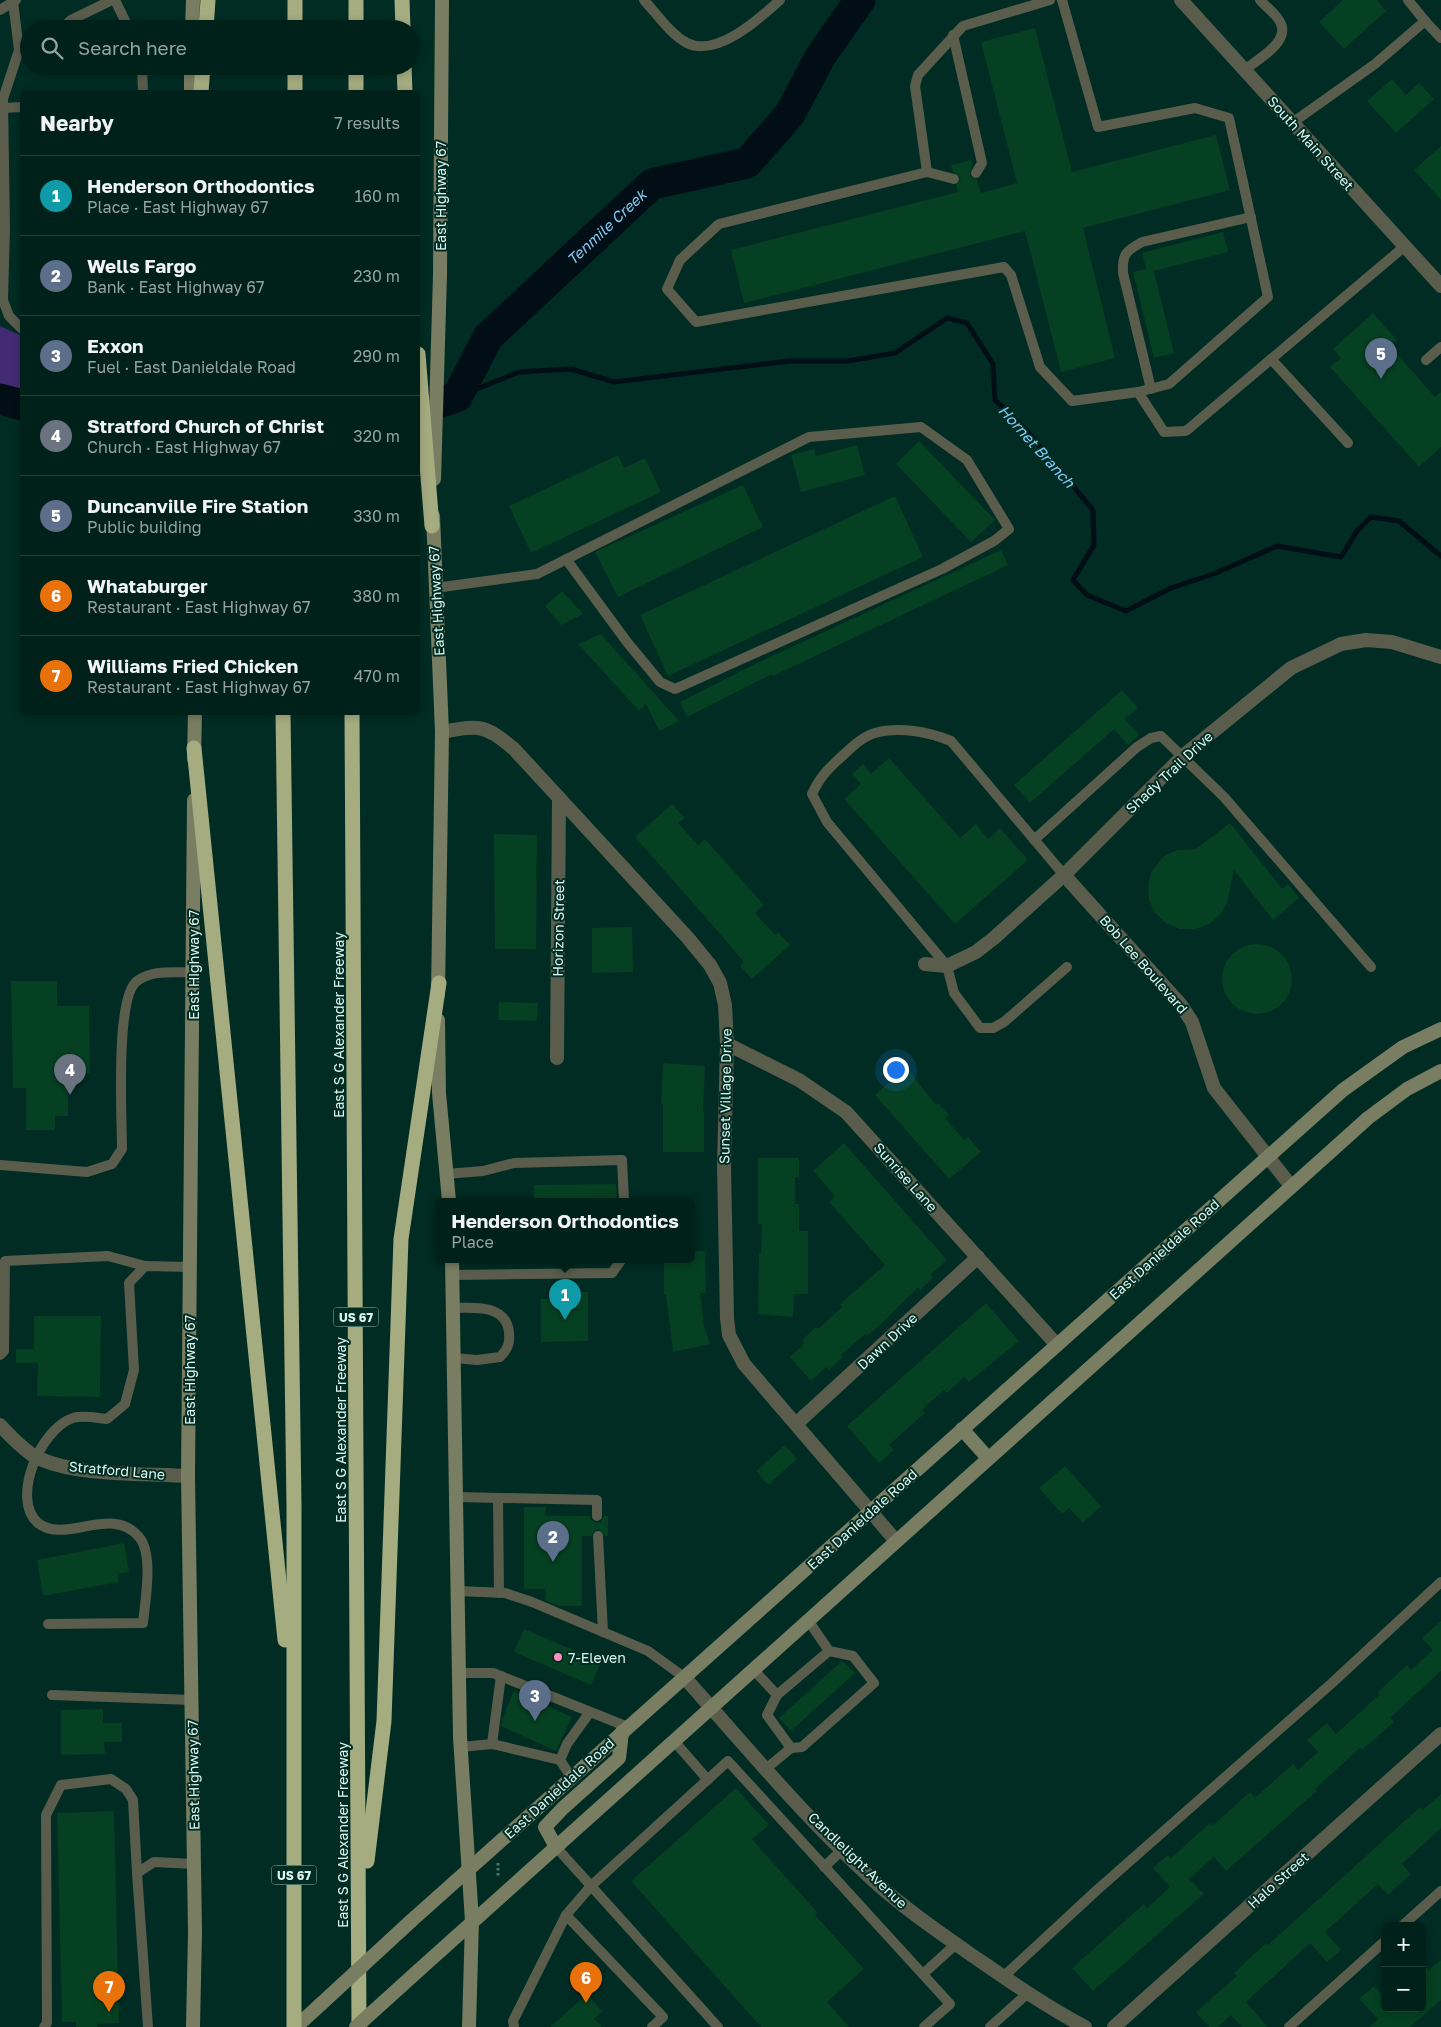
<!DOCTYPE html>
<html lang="en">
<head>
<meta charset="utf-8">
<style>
	body { margin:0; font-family:"Golos Text",sans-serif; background:#0e2e27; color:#f1f3f6 }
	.controls { position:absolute; right:15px; bottom:15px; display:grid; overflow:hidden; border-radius:8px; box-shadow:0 2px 8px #0003 }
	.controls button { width:45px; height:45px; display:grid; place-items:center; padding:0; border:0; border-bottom:1px solid #223e39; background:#00211a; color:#f1f3f6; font:25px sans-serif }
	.you { position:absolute; left:895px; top:1069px; width:18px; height:18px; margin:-12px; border:4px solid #fff; border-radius:50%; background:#1a73e8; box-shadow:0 0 0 8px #1a73e833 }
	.badge { display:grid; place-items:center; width:32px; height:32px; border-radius:50%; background:#fe8ebc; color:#fff; font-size:16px; font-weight:700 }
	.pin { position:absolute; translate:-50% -41px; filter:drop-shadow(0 1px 2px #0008) }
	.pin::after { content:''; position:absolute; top:26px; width:18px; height:15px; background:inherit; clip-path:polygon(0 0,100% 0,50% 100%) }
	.popup { position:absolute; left:435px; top:1198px; width:260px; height:65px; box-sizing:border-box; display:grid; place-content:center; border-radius:8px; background:#00211a; filter:drop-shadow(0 1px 4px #0005); font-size:16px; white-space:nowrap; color:#95a3a2 }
	.popup b { font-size:19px; color:#f1f3f6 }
	.popup::after { content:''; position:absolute; left:50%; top:100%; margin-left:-10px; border:10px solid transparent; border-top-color:#00211a }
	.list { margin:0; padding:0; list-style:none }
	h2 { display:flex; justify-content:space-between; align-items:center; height:65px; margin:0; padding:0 20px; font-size:21px }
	h2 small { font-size:16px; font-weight:400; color:#95a3a2 }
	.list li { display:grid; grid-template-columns:32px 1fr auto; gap:15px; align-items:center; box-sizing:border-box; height:80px; padding:0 20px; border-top:1px solid #223e39 }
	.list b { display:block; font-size:19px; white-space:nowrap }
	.list p { margin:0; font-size:16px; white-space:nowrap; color:#95a3a2 }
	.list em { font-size:16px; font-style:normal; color:#95a3a2 }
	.icon { flex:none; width:28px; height:28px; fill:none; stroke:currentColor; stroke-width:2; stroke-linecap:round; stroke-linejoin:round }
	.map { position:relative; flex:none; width:1441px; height:2027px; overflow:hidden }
	.search { position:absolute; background:#00211a; box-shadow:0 2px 8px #0003; left:20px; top:20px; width:400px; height:55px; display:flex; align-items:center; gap:12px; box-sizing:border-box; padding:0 18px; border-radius:28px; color:#95a3a2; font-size:19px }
	.panel { position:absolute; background:#00211a; box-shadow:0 2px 8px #0003; left:20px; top:90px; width:400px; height:625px; border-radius:8px }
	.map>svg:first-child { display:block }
</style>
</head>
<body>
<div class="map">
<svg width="1441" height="2027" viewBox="0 0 1441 2027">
	<rect width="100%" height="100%" fill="#002c23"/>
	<path fill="#432b73" d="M0 326 22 336V402L0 397Z"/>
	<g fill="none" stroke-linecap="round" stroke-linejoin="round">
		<path stroke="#020e15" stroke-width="5" d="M457 397 519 372 571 369 614 382 790 361H848L895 353 947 318 967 323 993 364 995 400 1027 431 1093 510 1094 545 1073 580 1087 595 1126 611 1171 588 1216 573 1277 546 1341 557 1357 531 1371 517 1399 521 1441 556"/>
		<g stroke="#020e15" stroke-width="31">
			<path d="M0 399 22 405"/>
			<path id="s1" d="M418 409 457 397 488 337 652 184 747 163 790 114 820 57 860 0"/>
		</g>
	</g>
	<g fill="#054022">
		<path d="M1343 0H1377L1386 11 1344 49 1319 22Z"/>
		<path d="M1035 28 1072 172 1216 135 1230 190 1083 228 1115 358 1061 372 1025 231 744 303 731 250 958 192 956 185 961 178 953 172 951 165 972 160 970 176 977 180 981 193 1017 183 981 42Z"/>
		<path d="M1392 79 1406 95 1419 83 1434 99 1396 133 1367 101Z"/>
		<path d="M1441 146V200L1414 170Z"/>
		<path d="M1223 232 1228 252 1154 271 1174 353 1154 358 1133 272 1146 269 1142 253Z"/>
		<path d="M1373 313 1397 340 1390 346 1435 397 1441 392V447L1419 467 1330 367 1341 358 1333 349Z"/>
		<path d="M919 441 995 520 971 542 896 464Z"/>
		<path d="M857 445 865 475 801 492 791 455 814 449 816 456Z"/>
		<path d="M618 455 624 468 645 458 661 492 531 553 509 506Z"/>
		<path d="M743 485 763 527 618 597 595 552Z"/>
		<path d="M895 496 923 557 668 676 640 615Z"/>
		<path d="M1001 550 1008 565 773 676 772 674 687 717 680 702 757 663Z"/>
		<path d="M562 591 583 614 561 625 545 606Z"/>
		<path d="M601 634 635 672 679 721 659 731 646 704 639 711 578 644Z"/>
		<path d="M1122 690 1138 708 1125 719 1139 735 1128 745 1114 729 1030 803 1014 785Z"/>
		<path d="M889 758 960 838 976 824 988 839 1000 828 1028 860 955 924 844 799 861 784 852 774 863 764 871 774Z"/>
		<path d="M672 804 685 818 678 823 698 845 705 839 764 905 755 913 775 935 778 932 790 945 752 979 740 966 744 962 728 943 635 837Z"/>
		<path d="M1230 823 1282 889 1288 884 1299 898 1273 920 1234 870 1227 903 1220 915 1209 924 1196 929H1179L1166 923 1155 913 1149 900 1148 886 1151 872 1164 856 1177 850 1196 849Z"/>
		<path d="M494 834 537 835 536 949H495Z"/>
		<path d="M632 927 633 972 592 973V928Z"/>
		<circle cx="1257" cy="979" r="35"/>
		<path d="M11 981H57V1006H89L90 1073H76V1089L68 1090V1116H55V1130H26V1088H13Z"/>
		<path d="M499 1002 538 1003 537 1021 498 1020Z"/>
		<path d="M663 1063 705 1066 703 1112H704V1152H663V1104L661 1103Z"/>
		<path d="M906 1067 936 1105 938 1103 949 1115 945 1118 964 1140 968 1137 981 1152 949 1179 875 1095Z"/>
		<path d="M844 1143 947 1260 930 1275 933 1278 920 1290 918 1287 881 1324 867 1336 865 1334 841 1355 843 1357 829 1370 826 1367 811 1381 790 1357 805 1343 802 1340 816 1327 818 1329 842 1307 840 1304 885 1265 829 1202 835 1196 813 1171Z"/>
		<path d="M758 1158H799V1177H795V1204H799V1231H808V1294H794L793 1317 758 1314 759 1253H761L762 1224H758Z"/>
		<path d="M616 1184 617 1201H534V1185Z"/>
		<path d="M691 1251H705L706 1293H700L704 1326 710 1344 673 1352 666 1295H664V1259H691Z"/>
		<path d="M551 1292H588V1341L541 1342V1299H551Z"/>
		<path d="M986 1303 1019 1341 969 1382 964 1377 947 1393 944 1390 922 1410 925 1413 889 1445 894 1450 879 1463 847 1426Z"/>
		<path d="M34 1316H101L100 1397 37 1396 38 1363H16V1349H34Z"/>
		<path d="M785 1445 797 1459 768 1485 756 1471Z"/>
		<path d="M1065 1466 1101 1506 1083 1523 1069 1508 1062 1514 1039 1488Z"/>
		<path d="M524 1507H546L545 1516H590L591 1520 597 1523 601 1522 604 1516H608V1536H605L598 1529 594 1531 591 1536H582V1606H559L545 1600 546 1589H524Z"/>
		<path d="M124 1543 129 1572 117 1574 119 1582 43 1596 37 1560Z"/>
		<path d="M1441 1621V1671L1390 1718 1394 1722 1362 1750 1360 1748 1315 1789 1317 1791 1226 1871 1214 1857 1189 1879 1204 1894 1093 1991 1072 1968 1144 1904 1147 1908 1170 1887 1153 1868 1168 1855 1171 1858 1210 1823 1212 1826 1250 1792 1255 1798 1293 1764 1298 1770 1318 1752 1307 1740 1327 1723 1336 1734 1380 1694 1378 1692 1407 1665 1411 1670 1433 1650 1422 1638Z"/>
		<path d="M524 1629 601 1662 591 1685 514 1652Z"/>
		<path d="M842 1661 855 1673 791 1731 779 1718Z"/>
		<path d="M514 1691 572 1717 556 1751 501 1726 503 1717Z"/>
		<path d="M103 1709V1723H122V1742H104L105 1754 61 1755V1710Z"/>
		<path d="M736 1788 769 1825 752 1839 817 1912 815 1915 864 1969 827 2002 849 2027H761L631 1881Z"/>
		<path d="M1441 1794V1828L1402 1864 1411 1874 1388 1895 1378 1884 1325 1932 1341 1950 1327 1962 1310 1943 1246 2002 1268 2027H1242L1231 2015 1218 2027H1209L1196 2012 1237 1976 1234 1973 1266 1943 1268 1945 1420 1807 1423 1810Z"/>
		<path d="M114 1811 119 2023 97 2024V2027H76V2022H62L57 1813Z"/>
		<path d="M1441 1960V2000L1410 2027H1369L1378 2019 1359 1999 1374 1986 1385 1998V2008H1422V1962L1429 1970Z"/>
		<path d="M587 1994 602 2011 594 2019 602 2027H550Z"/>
	</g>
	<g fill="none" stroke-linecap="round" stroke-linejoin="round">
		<path stroke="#4d736a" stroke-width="3" stroke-dasharray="2.5 2.5" stroke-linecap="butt" d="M498 1863V1878"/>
		<g stroke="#5a5d4c" stroke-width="10">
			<path d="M115 0 129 29"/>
			<path d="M644 0C656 13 671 35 687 43 717 58 760 18 780 0"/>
			<path d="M1050 0 963 26 918 75 915 86 927 172 719 224 680 260 667 289 696 322 1004 267 1011 275 1040 367 1072 401 1138 392 1164 432 1186 431 1405 246"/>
			<path d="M1062 0 1098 127 1195 108 1229 118 1268 297 1169 384 1138 392"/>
			<path d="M1408 0 1425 21"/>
			<path d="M13 2 19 50 3 99 5 228 3 300 9 316 22 329"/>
			<path d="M0 10 16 0"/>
			<path d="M61 29 71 20 112 0"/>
			<path d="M953 35 982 163 976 173"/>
			<path d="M142 66 143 92"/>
			<path d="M1244 70C1257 60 1289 43 1281 24 1278 15 1266 7 1260 0"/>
			<path d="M4 108 22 107"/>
			<path d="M1292 123 1375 64 1425 21 1441 38"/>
			<path d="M927 172 954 179"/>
			<path d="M1271 359 1348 443"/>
			<path d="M1426 360 1441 347"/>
			<path d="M1151 389 1123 273C1122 254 1126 251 1142 242L1251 217"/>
			<path d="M435 588 537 574 809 437 921 427 967 460 1009 529 994 541 942 569 675 689 660 682 627 642 566 559"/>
			<path d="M1034 840 1137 747 1151 738 1161 736 1224 797 1371 967"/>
			<path d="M1064 875 951 741C929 732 899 726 875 733 861 737 850 749 840 758 827 770 820 777 812 794L827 822 947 966 954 993 980 1028H993L1004 1022 1067 967"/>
			<path d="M0 1165 87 1172 112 1164 122 1149C122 1119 115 997 137 981 154 969 173 973 192 972"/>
			<path d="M446 1174 483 1171 514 1163 622 1160 624 1201"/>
			<path d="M453 1275 612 1273 622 1259"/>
			<path d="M453 1308C475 1307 507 1305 509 1333 510 1343 508 1349 500 1357L477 1360 454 1358"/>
			<path d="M0 1355 4 1351 5 1261 108 1256 145 1266"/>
			<path d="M457 1497 597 1500V1516"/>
			<path d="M498 1498 499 1593"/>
			<path d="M598 1536 603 1632"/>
			<path d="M459 1591 505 1593 532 1602 648 1651 684 1677"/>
			<path d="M48 1624 143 1623C145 1602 154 1554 139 1537 112 1504 65 1545 38 1523 10 1499 41 1428 73 1418 82 1415 97 1418 107 1419L125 1404 134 1370 129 1283 145 1266 190 1267"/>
			<path d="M753 1669 777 1695 829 1651 808 1620"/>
			<path d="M460 1673H493L628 1727"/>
			<path d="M52 1695 192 1700"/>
			<path d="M777 1695 767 1715 791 1748 802 1747 874 1683 853 1656 829 1651"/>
			<path d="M674 1741 708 1780"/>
			<path d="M492 1744 501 1676"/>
			<path d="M461 1747 492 1744 560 1760"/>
			<path d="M767 1768 791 1748"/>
			<path d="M571 1777 560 1760 567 1744 590 1712"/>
			<path d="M556 1847 718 2027"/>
			<path d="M824 1867 842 1850"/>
			<path d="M566 1915 663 2017 652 2027"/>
			<path d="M1402 1926 1441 1891"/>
			<path d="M923 1974 956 1944"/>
			<path d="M1003 1977 1097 1890 1332 1683 1441 1582"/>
			<path d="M44 2027 47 2023 46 1815 61 1785 111 1779 126 1789 133 1800 137 1873"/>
			<path d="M148 2027 137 1873 154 1862 194 1864"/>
			<path d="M514 2027 513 2021 566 1915 591 1886 728 1761 950 2004 924 2027"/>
			<path d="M990 2027 1028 1993"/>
			<path d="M1289 2027 1385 1941"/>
		</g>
		<g stroke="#5a5d4c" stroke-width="14">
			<path d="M442 732C480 725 484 724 514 749L688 938 710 965 720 983 725 1005 727 1044 724 1166 727 1318 729 1335 744 1364 896 1541"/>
			<path d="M1064 875 1181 1005 1192 1022 1214 1088 1291 1186"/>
			<path d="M925 964 947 966 976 952 994 938 1064 875 1183 756 1291 668 1341 644 1366 640 1392 642 1441 657"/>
			<path d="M727 1044 799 1080 846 1112 1057 1345"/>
			<path d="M557 1058 559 798"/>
			<path d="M796 1424 978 1257"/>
			<path d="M0 1425C9 1435 20 1446 31 1454 67 1477 145 1473 188 1476"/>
			<path d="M684 1677C745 1745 805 1818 873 1880 905 1909 940 1933 976 1958 1011 1982 1047 2007 1085 2027"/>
			<path d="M1114 2027 1441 1734"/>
		</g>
		<path stroke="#5a5d4c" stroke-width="14" d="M1181 0 1441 286"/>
		<g stroke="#797d61" stroke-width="14">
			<path d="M192 29 193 0"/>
			<path d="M191 92V66"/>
			<path d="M434 479 440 275 442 0"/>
			<path d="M433 516 442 732 438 994"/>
			<path d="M194 759 195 712"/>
			<path d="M438 1020 439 1093 449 1201"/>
			<path d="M452 1259 460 1737 472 1921 469 2027"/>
			<path d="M962 1429 988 1458"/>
			<path d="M556 1847 545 1827 563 1808 619 1758 622 1732"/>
			<path d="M411 1921 1343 1090 1403 1047 1441 1029"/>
			<path d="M419 1970 1368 1118 1407 1089 1441 1071"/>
			<path d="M193 2027 195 1932 188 1476 194 800"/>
			<path d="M296 2027 321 2004"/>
		</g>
		<g stroke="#a5ac80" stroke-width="15">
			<path d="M295 0V29"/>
			<path d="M356 0V29"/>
			<path d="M402 0 403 29"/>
			<path d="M206 29 208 0"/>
			<path d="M295 66V92"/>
			<path d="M356 66V92"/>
			<path d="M404 66 405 92"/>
			<path d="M201 92 203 66"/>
			<path d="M418 354 432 526"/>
			<path d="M283 712 294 1506V2027"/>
			<path d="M352 712 359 2027"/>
			<path d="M194 748 285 1640"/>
			<path d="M367 1861 384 1721 401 1239 439 983"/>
		</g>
		<g stroke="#797d61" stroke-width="14">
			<path d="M321 2004 411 1921"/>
			<path d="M356 2027 419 1970"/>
		</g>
	</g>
	<circle fill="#fe8ebc" stroke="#002c23" stroke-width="2" cx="558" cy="1657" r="5"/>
	<g text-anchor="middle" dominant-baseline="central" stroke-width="4" stroke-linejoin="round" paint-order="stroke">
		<g fill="#002c23" stroke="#9abab2" stroke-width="1">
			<rect x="333.5" y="1307.5" width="45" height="19" rx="4"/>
			<rect x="271.5" y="1865.5" width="45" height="19" rx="4"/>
		</g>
		<g font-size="12" font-weight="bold" fill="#dcf7ef">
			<text x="356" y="1317">US 67</text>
			<text x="294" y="1875">US 67</text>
		</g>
		<g font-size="14" fill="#dcf7ef" stroke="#002c23">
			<text transform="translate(1311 143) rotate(48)">South Main Street</text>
			<text transform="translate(440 196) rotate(-90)">East Highway 67</text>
			<text transform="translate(436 601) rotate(-93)">East Highway 67</text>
			<text transform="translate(1169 772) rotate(-43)">Shady Trail Drive</text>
			<text transform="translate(558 928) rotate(-89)">Horizon Street</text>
			<text transform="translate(1144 964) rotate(49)">Bob Lee Boulevard</text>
			<text transform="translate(193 965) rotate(-90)">East Highway 67</text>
			<text transform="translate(338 1025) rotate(-90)">East S G Alexander Freeway</text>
			<text transform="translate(725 1096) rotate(-89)">Sunset Village Drive</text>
			<text transform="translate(906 1177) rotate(48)">Sunrise Lane</text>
			<text transform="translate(1164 1249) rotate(-42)">East Danieldale Road</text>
			<text transform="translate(887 1341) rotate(-43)">Dawn Drive</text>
			<text transform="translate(189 1370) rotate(-90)">East Highway 67</text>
			<text transform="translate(340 1430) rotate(-90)">East S G Alexander Freeway</text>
			<text transform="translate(117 1470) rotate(5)">Stratford Lane</text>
			<text transform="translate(862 1519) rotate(-42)">East Danieldale Road</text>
			<text transform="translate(193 1775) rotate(-91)">East Highway 67</text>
			<text transform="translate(559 1788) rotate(-42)">East Danieldale Road</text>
			<text transform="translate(342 1835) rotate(-90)">East S G Alexander Freeway</text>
			<text transform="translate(858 1860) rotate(44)">Candlelight Avenue</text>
			<text transform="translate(1278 1880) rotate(-42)">Halo Street</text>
		</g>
		<g font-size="14" fill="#dcf7ef" stroke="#002c23" text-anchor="start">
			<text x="568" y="1657">7-Eleven</text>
		</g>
		<g font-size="15" font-style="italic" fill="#81cbf5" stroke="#002c23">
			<text stroke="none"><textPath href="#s1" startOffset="270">Tenmile Creek</textPath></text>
			<text transform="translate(1037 446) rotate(48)">Hornet Branch</text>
		</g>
	</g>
</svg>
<div class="controls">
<button>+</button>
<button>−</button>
</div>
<div class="you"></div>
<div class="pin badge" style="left:565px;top:1320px;background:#0f9aa8">1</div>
<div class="popup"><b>Henderson Orthodontics</b>Place</div>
<div class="pin badge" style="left:553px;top:1562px;background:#5c6f8a">2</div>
<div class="pin badge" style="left:535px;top:1721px;background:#5c6f8a">3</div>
<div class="pin badge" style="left:70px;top:1095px;background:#6b7280">4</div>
<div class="pin badge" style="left:1381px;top:379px;background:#5c6f8a">5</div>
<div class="pin badge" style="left:586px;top:2003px;background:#e8710a">6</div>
<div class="pin badge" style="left:109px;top:2012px;background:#e8710a">7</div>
<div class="search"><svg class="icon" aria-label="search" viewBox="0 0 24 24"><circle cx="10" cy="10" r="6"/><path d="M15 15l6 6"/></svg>Search here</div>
<section class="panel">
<h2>Nearby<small>7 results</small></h2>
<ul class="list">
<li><span class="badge" style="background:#0f9aa8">1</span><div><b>Henderson Orthodontics</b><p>Place · East Highway 67</p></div><em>160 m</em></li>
<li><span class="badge" style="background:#5c6f8a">2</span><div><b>Wells Fargo</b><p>Bank · East Highway 67</p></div><em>230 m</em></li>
<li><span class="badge" style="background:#5c6f8a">3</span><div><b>Exxon</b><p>Fuel · East Danieldale Road</p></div><em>290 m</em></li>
<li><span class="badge" style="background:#6b7280">4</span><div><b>Stratford Church of Christ</b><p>Church · East Highway 67</p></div><em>320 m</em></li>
<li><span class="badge" style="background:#5c6f8a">5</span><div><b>Duncanville Fire Station</b><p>Public building</p></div><em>330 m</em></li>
<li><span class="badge" style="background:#e8710a">6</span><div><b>Whataburger</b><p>Restaurant · East Highway 67</p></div><em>380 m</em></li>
<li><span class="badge" style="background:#e8710a">7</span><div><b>Williams Fried Chicken</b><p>Restaurant · East Highway 67</p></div><em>470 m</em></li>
</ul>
</section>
</div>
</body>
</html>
